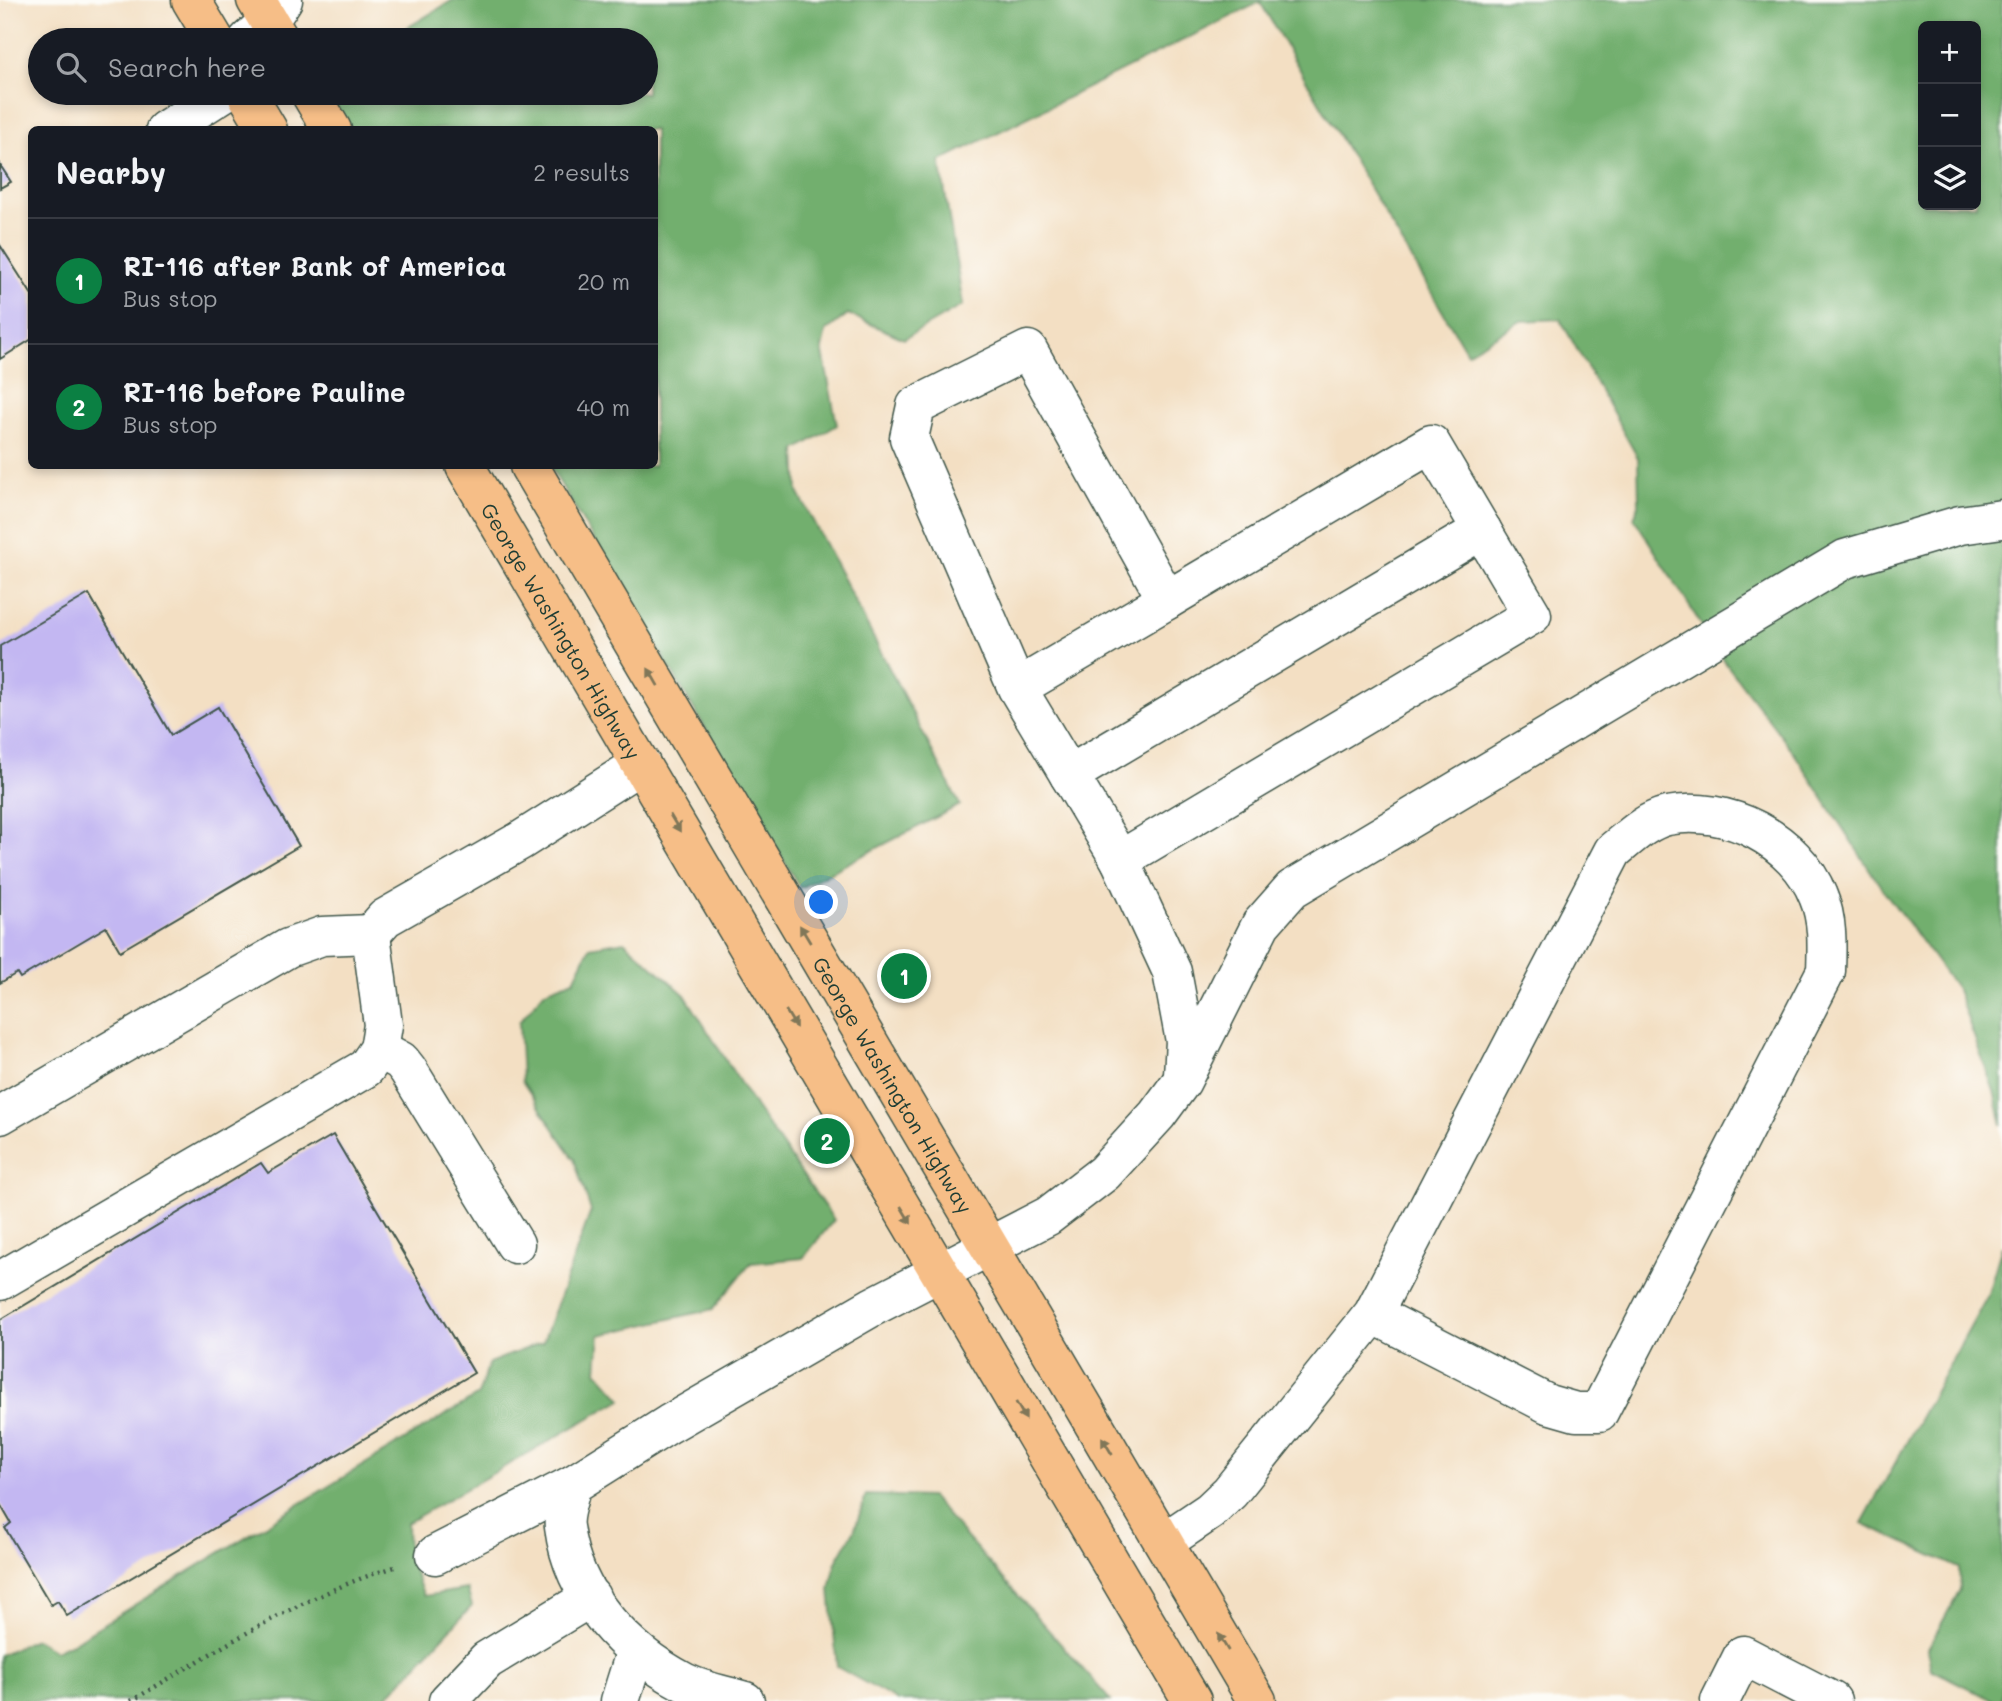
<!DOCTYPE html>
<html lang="en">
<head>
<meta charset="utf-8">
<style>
	body { margin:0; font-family:Mali,sans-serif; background:#242831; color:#f1f3f6 }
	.controls { position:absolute; right:21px; top:21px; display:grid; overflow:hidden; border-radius:10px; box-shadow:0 4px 10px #0003 }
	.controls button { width:63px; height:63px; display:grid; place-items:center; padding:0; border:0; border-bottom:2px solid #363941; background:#171b24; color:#f1f3f6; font:35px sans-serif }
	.you { position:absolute; left:822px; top:903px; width:24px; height:24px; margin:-18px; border:5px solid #fff; border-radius:50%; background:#1a73e8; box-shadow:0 0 0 10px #1a73e833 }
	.badge { display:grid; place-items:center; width:46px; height:46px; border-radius:50%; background:#0b8043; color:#fff; font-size:23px; font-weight:700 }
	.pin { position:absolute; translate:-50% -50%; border:4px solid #fff; box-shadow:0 2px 7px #0006 }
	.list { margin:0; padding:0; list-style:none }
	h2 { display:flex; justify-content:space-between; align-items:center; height:91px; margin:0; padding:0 28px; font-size:30px }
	h2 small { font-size:23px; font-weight:400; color:#9ea1a6 }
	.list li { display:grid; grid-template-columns:46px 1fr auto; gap:21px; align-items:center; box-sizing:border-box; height:126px; padding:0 28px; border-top:2px solid #363941 }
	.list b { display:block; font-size:26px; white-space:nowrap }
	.list p { margin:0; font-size:23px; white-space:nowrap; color:#9ea1a6 }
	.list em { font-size:23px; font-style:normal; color:#9ea1a6 }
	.icon { flex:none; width:38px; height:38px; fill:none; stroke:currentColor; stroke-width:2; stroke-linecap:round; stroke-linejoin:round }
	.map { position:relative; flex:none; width:2002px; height:1701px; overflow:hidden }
	.search { position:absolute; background:#171b24; box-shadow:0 4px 10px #0003; left:28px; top:28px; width:630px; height:77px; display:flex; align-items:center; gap:18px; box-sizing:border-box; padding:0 24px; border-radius:38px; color:#9ea1a6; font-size:26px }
	.panel { position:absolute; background:#171b24; box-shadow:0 4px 10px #0003; left:28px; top:126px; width:630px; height:343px; border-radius:10px }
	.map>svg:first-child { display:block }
</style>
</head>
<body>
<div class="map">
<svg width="2002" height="1701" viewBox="0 0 2002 1701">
	<rect width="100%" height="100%" fill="#fdfcf7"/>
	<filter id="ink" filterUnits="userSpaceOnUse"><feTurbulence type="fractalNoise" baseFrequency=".0143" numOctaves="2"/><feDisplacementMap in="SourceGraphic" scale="14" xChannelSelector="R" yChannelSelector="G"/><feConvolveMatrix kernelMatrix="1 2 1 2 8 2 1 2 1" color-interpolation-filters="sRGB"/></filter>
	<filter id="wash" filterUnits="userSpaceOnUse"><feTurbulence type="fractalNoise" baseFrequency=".00686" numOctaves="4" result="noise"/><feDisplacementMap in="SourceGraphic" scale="28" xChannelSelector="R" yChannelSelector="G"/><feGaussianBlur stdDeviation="1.57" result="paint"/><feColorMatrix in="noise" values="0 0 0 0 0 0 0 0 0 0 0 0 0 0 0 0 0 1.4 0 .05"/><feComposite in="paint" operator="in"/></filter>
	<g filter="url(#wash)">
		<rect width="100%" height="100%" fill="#f3dfc3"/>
		<g fill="#72af6e" stroke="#487651" stroke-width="2" fill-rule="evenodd">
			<path d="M453 0H2002V1125L1994 1091 1957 990 1879 884 1794 753 1724 661 1634 518 1639 505 1638 458 1560 319 1521 321 1467 353 1260 2 940 161 963 305 904 339 848 314 826 331 822 348 837 425 796 450 798 492 960 805 800 888 550 466H654V130L350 129 328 93H646V40H387ZM1923 26H1976V205H1923Z"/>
			<path d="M624 941 685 995 756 1108 834 1220 803 1258 751 1263 713 1309 600 1335 597 1371 622 1399 407 1523 408 1557 424 1596 467 1589 472 1606 383 1701H0V1655L35 1639 55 1651 72 1643 478 1395 489 1363 543 1342 591 1211 574 1159 522 1081 519 1022 545 991 574 980 590 947Z"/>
			<path d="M2002 1246V1701H1994L1931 1669 1927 1650 1960 1590 1959 1568 1862 1523 1987 1297Z"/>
			<path d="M866 1495 931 1497 1111 1701H898L837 1667 830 1589 836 1562 854 1531Z"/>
		</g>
		<g id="blocks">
			<g fill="#c3b7f2">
				<path d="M0 165 11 182 0 188Z"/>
				<path d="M0 245 32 295V339L0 359Z"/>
				<path d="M89 594 171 735 218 707 299 846 120 951 106 927 20 978 17 973 0 983V646Z"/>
				<path d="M333 1135 474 1373 67 1616 58 1601 51 1605 5 1528 11 1523 0 1504V1320L261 1163 268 1173Z"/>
			</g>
		</g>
	</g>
	<g filter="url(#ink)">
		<use href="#blocks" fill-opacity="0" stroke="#3f5549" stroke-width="2"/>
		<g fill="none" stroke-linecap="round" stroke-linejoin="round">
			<defs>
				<g id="minor">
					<path d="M248 40 269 21 283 0"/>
					<path d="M165 130 223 93"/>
					<path d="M1017 688 1167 600 1028 350 916 406 909 438 1017 688 1120 860 1172 972 1185 1041 1183 1075"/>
					<path d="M1069 775 1482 530"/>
					<path d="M1120 860 1532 615 1431 444 1167 600"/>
					<path d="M379 1049 401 1061 408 1070 515 1244"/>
					<path d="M0 1115 288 948 322 936 371 934"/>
					<path d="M0 1281 366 1068 379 1049 383 1025 371 934 385 918 520 841 641 764"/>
					<path d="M1164 1542 1210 1511 1230 1492 1373 1314 1613 851C1630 837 1646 821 1667 816 1727 804 1796 840 1818 896 1828 919 1827 946 1826 971L1599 1412H1576L1548 1404 1373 1314"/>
					<path d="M435 1555 572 1485"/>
					<path d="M448 1701 487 1660 591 1597"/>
					<path d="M620 1701 635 1653"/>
					<path d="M745 1701C725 1695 702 1691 684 1682 625 1651 573 1596 564 1527 562 1515 569 1498 572 1485L669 1424 872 1307 1048 1216 1104 1173 1157 1115 1182 1081 1261 924 1292 889 1845 559 1960 525 2002 519"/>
					<path d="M1720 1701 1743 1655 1832 1701"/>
				</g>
				<g id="major">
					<path d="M191 0 215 40"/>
					<path d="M256 0 280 40"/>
					<path d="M246 93 268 130"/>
					<path d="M310 93 332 130"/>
					<path id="s1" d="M465 466 1192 1701"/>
					<path id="s2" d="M529 466 1257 1701"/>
				</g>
			</defs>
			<use href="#minor" stroke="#3f5549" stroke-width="41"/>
			<use href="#major" stroke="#3f5549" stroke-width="41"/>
			<path stroke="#3f5549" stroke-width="4.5" stroke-dasharray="2 5" stroke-linecap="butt" d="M131 1701C218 1650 301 1595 398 1566"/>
			<use href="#minor" stroke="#fff" stroke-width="38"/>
			<use href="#major" stroke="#f6be87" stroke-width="38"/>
		</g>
		<defs><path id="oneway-solid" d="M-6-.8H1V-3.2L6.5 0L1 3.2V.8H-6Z" transform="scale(1.75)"/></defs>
		<g fill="#807759">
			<use href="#oneway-solid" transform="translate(653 677) rotate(-120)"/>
			<use href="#oneway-solid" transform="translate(675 823) rotate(59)"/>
			<use href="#oneway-solid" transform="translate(805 934) rotate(-121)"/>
			<use href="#oneway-solid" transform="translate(791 1019) rotate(59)"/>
			<use href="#oneway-solid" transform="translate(906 1215) rotate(59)"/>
			<use href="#oneway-solid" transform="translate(1021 1411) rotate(60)"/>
			<use href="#oneway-solid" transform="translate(1107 1446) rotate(-121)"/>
			<use href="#oneway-solid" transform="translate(1223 1642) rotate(-121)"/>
		</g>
	</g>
	<g text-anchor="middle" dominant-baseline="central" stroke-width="6" stroke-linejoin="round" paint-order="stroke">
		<g font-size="21" fill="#1f3d34" stroke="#fdfcf7">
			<text stroke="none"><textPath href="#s1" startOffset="191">George Washington Highway</textPath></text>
			<text stroke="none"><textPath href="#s2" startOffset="718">George Washington Highway</textPath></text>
		</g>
	</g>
</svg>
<div class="controls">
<button>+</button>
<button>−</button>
<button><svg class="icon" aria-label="layers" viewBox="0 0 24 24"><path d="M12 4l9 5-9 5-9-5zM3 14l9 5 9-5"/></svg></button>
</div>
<div class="you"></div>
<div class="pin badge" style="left:904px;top:976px">1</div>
<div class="pin badge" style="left:827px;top:1141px">2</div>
<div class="search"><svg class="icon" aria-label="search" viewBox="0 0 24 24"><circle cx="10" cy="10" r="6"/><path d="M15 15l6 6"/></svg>Search here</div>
<section class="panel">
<h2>Nearby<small>2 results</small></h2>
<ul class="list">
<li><span class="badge">1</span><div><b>RI-116 after Bank of America</b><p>Bus stop</p></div><em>20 m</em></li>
<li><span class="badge">2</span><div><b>RI-116 before Pauline</b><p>Bus stop</p></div><em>40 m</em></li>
</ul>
</section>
</div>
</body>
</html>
